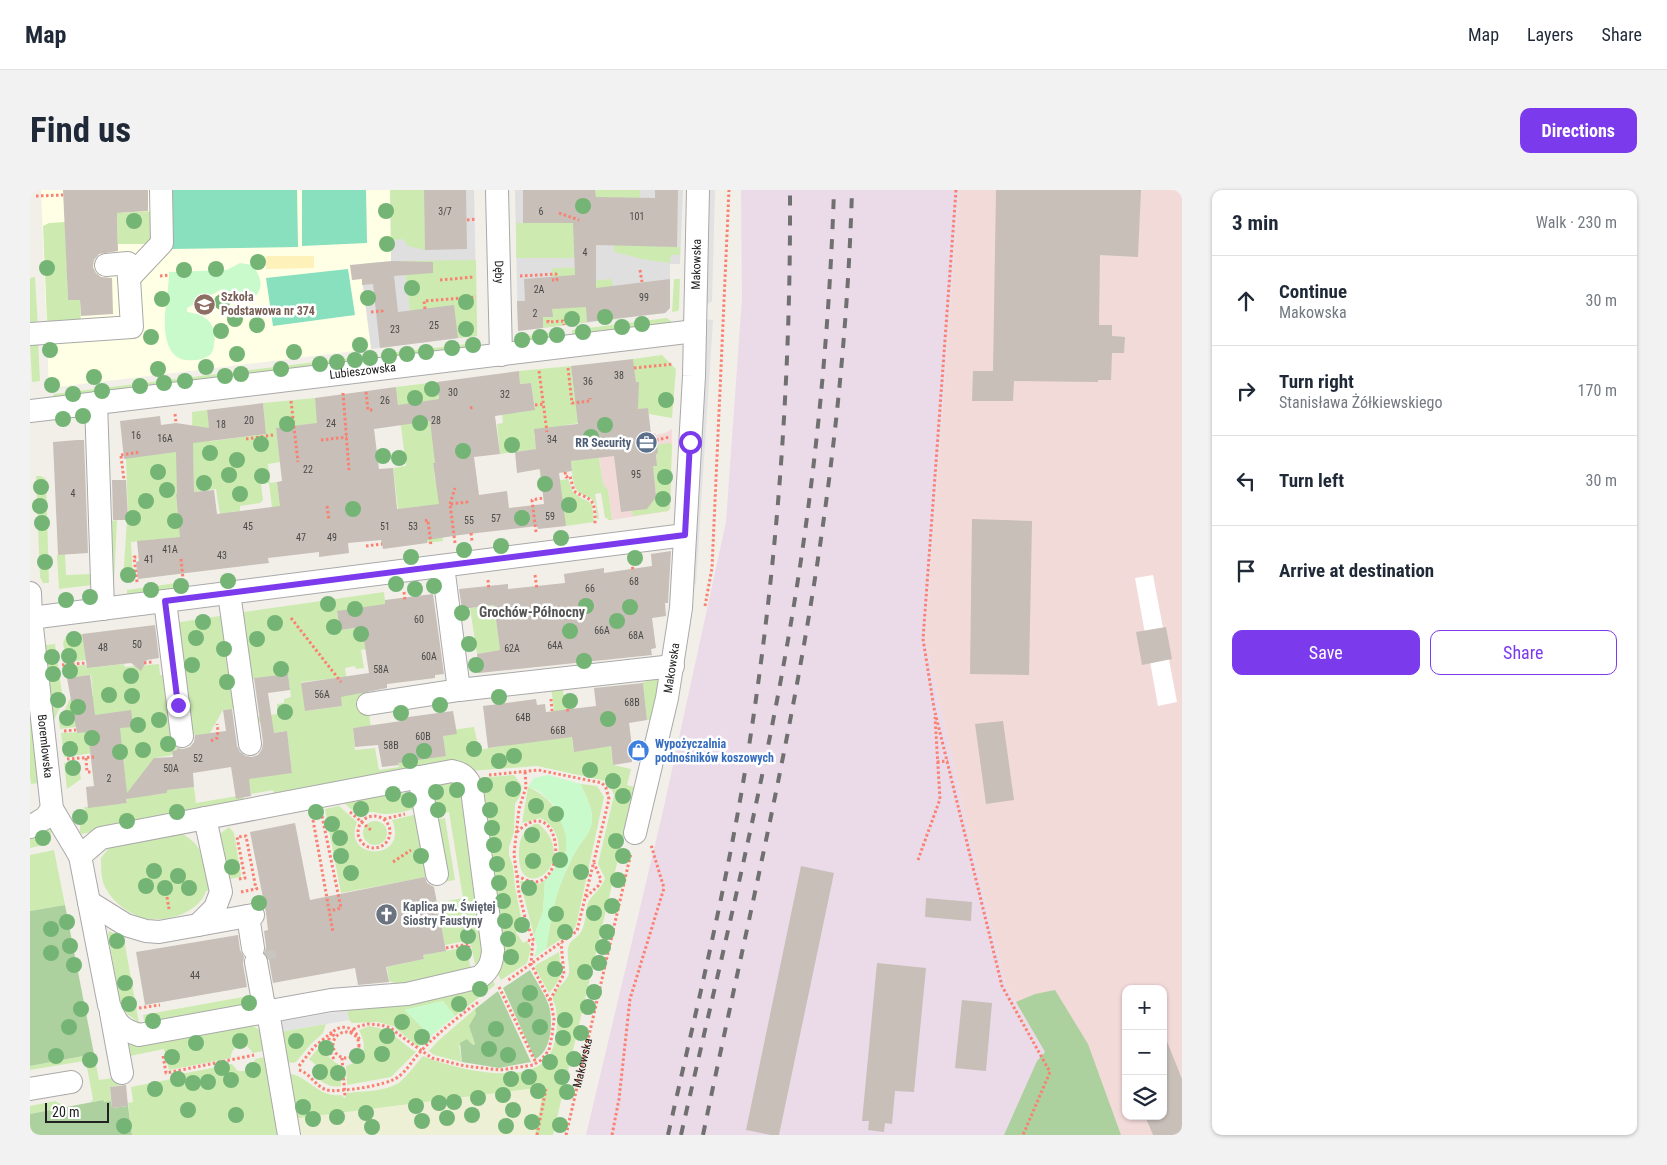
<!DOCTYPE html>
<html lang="en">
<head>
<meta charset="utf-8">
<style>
	body { margin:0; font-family:"Roboto Condensed",sans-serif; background:#f2f2f3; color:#1f2937 }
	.controls { position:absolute; right:15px; bottom:15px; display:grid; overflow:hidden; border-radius:10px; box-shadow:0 1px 4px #0004 }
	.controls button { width:45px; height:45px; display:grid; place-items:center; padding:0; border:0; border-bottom:1px solid #e0e1e3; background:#fff; color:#1f2937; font:25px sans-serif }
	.scale { position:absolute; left:15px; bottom:12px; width:64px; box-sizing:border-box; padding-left:5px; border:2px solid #222; border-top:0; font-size:14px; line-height:18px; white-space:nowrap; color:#222; -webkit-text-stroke:4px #fff; paint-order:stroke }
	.stop { position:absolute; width:15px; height:15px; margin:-11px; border:4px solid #7c3aed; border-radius:50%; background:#fff }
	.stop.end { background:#7c3aed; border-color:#fff; box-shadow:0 1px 5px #0008 }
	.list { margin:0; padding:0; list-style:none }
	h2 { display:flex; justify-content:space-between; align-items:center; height:65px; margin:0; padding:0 20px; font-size:21px }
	h2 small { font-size:16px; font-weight:400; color:#747a83 }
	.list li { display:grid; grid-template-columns:32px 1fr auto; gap:15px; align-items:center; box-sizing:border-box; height:90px; padding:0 20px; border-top:1px solid #e0e1e3 }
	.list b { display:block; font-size:19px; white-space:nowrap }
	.list p { margin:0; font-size:16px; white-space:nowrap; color:#747a83 }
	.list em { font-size:16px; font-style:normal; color:#747a83 }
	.actions { display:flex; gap:10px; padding:15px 20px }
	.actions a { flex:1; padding:11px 0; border:1px solid #7c3aed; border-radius:10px; text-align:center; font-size:18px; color:#7c3aed }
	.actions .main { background:#7c3aed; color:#fff }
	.icon { flex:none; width:28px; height:28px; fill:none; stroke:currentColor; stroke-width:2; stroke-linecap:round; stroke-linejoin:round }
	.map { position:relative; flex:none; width:1152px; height:945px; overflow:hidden; border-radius:10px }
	header { display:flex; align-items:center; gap:30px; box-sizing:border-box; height:70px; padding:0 25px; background:#fff; border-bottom:1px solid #e0e1e3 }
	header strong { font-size:24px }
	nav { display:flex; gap:28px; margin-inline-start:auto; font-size:18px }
	.intro { display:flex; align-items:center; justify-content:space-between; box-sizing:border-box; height:120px; padding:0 30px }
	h1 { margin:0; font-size:35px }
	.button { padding:12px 22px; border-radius:10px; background:#7c3aed; color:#fff; font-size:18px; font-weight:700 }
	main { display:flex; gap:30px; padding:0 30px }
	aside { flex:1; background:#fff; border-radius:10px; box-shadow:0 1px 4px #0004 }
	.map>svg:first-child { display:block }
</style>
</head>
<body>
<header>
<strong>Map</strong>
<nav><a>Map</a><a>Layers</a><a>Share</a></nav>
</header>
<div class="intro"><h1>Find us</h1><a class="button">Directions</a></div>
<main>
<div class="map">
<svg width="1152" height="945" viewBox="0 0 1152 945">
	<rect width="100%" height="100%" fill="#f2efe9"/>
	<g fill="#e0dfdf">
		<path d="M360 0H444L447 146 341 159 330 74 361 71Z"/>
		<path d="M485 0H653L650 74H640V118L635 123 488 141Z"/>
	</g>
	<g fill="#f2dad9" fill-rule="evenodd">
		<path d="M929 0H1152V945H1064L976 796 937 635 895 449ZM1096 799H1133V926H1096Z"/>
		<path d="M642 239 640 319 638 321 582 330 578 301 573 294 567 251 625 243 626 245 635 243Z"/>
	</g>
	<path fill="#ebdbe8" d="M711 0H929L895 449 937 635 976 796 1064 945H556L633 621 696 332 712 108Z"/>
	<path fill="#ffffe5" d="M11 0H360L361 71 330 74 341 159 19 198Z"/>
	<path fill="#eef0d5" d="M514 897 505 945H263L261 929Z"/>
	<g fill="#cdebb0" fill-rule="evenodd">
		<path d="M360 0H394L395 60 378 56 373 49 361 50Z"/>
		<path d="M552 0 544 55V68H486V33H528Z"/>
		<path d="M565 0H610V8L566 7Z"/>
		<path d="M125 21 126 54H88L87 23Z"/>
		<path d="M35 32 38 110H50L51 132 17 133 13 36 19 33Z"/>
		<path d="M584 55 650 57V65H641L640 73 617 70 584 62Z"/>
		<path d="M446 70 447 146 428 148 424 116 380 121 374 71Z"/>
		<path d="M566 77V80L545 81V92L582 89 588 129 568 131 566 104 556 117 557 132 513 138V127H522V78Z"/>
		<path d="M5 87 8 137 0 134V88Z"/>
		<path d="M644 89H650L649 119 648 121 642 122Z"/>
		<path d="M637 128 643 133 542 146V140Z"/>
		<path d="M531 141 532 147 490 153V147Z"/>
		<path d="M8 151 10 191 2 192 0 154Z"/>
		<path d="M446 153 447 158 352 169 351 164Z"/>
		<path d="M343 165V170L22 210 24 204Z"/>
		<path d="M632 165 646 179 642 228 619 224 617 218C590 222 564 232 536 235L537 239 504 244 507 259 530 290 538 289 543 302 551 308 558 311 562 315 564 332 535 336 532 312 513 303 506 259 470 264 467 234 473 233 472 223 493 222 494 219 505 218 501 193 490 194 489 181 541 176 545 209 575 206 609 192H606L603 169Z"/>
		<path d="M407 192 409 209 397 211 402 246 440 268 403 273 405 290H411L409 317 413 351 397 353 393 316 368 319 363 278 376 276 366 197Z"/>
		<path d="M285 208 291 261 246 238 250 272 238 274 240 293 247 292 249 308 256 312 243 326 239 293 231 294 233 310 230 313 210 316V321L201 322 204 349 194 351 186 299 164 302 162 222 177 220 181 251 236 244 233 213Z"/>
		<path d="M640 253 642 255 640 319 638 321 603 326 602 320 620 315 623 311V304L626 303 623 276 627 275V255Z"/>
		<path d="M151 261 147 304 146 305 151 347 101 352 103 390 93 391 97 330 98 329 96 268Z"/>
		<path d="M569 267 573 294 578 300 582 330H578L577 328H575L571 303 565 304 569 329H567C566 325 567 318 565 313 561 305 550 307 546 299 542 291 542 279 541 271Z"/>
		<path d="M6 286H11L16 289 19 393H13L10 387Z"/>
		<path d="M87 330 84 392 78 393 81 331Z"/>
		<path d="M35 364 36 385 61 384 62 395 29 399 27 365Z"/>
		<path d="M154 392 155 399 97 406V400Z"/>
		<path d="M354 402 356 420 307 422 310 440 333 437 336 459 331 460 334 478 326 479 325 476 315 478 319 504 336 498 341 539 331 540 330 537 323 538 325 560 345 558 349 580 369 577 367 567 416 566 413 546 421 540 444 537 449 560 541 544 544 562 580 552 583 575 601 579 597 595 605 597 523 945H505L514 897 261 929 255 883C278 884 287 908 311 905L315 908 317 903C333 901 358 902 371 891 379 884 386 874 393 866 422 878 506 901 522 860 527 848 528 833 526 819 526 816 523 812 523 809 523 799 537 793 539 783 540 774 535 761 540 753 543 749 548 747 551 742 556 734 555 722 558 713 562 704 572 699 575 688L568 674 584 605 580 595 576 591 507 576 439 581 245 608 243 600 221 604 218 587 262 582 257 541 243 543 241 531 222 533 221 528 247 524V514L254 513V509L261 507 258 484 216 490 207 423ZM307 488 312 516 276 521 271 492Z"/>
		<path d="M464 415 470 460 447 464 440 418Z"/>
		<path d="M196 425 208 518 193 520 180 543 158 546 144 433Z"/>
		<path d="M52 444 56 470 36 472 33 453 36 446Z"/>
		<path d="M25 454 33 511 24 530 15 455Z"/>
		<path d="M94 474 95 477 129 474 130 485 138 484 147 560 142 561 143 565 124 568V605L137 603V600L164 597 166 613 213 605 215 615 51 644 50 642V635L57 633 54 617 97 613 94 594H96L93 568 78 561 34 567 31 543 53 542 46 534V537L30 539 29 532 40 509 63 506 61 485 38 488 36 477 56 475 57 478Z"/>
		<path d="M632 488 625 529 617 530 613 492Z"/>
		<path d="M532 495 537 524 524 521 521 497Z"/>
		<path d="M0 504 9 593 1 594 0 586Z"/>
		<path d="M48 571 51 589 37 599 34 573Z"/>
		<path d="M484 585 492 596 490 606 485 614 484 642 479 657V665L483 676 485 697 493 737 486 742 493 753 497 751 501 758 497 773 471 790 466 781 448 588Z"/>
		<path d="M423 591 433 600 458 754 449 774 445 775 440 750 415 755 407 713 433 708 419 622 401 625V597L406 593Z"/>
		<path d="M551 594 567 596 574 607 546 736 542 742 516 759C520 736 523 711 533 688 537 679 541 669 546 661 552 650 561 644 562 630 563 618 555 605 551 594Z"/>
		<path d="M498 597C521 606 542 635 536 661 535 666 530 671 527 674 531 656 529 637 510 628L492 633Z"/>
		<path d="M370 601 382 610 389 618C379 620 367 624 357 624 346 625 342 617 331 628L314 613 313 608Z"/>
		<path d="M309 616 327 632C311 671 380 672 362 630L392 623 402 686 311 703 295 619Z"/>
		<path d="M415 628 425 690 413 692 403 630Z"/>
		<circle cx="345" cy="643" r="12"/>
		<path d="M504 634H509C553 673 485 720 489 660 490 647 493 641 504 634Z"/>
		<path d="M23 636 18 654 0 658V649Z"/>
		<path d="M199 637 204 643 211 685 210 687 200 689 197 687 189 647 191 643Z"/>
		<path d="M147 642C174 651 176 676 181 700L176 701C168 724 135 733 113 728 99 724 83 712 76 699 71 691 71 678 71 668L78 659 86 653Z"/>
		<path d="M24 660 35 715 0 721V665Z"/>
		<path d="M515 690 513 722 504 746 490 691 509 694Z"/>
		<path d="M79 741 94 749 109 833 96 823 89 808 78 744Z"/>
		<path d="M437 757 441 782 377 797 359 791 357 777 394 769 393 765Z"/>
		<path d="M529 762C531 783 534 786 519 803L505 778 506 775Z"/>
		<path d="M461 785 465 795 425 826 413 811 375 820 401 846 388 857 363 836 348 832 322 833 319 830 317 820 435 800Z"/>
		<path d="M224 805 221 814 115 836 113 825Z"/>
		<path d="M445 819 447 824 439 836 445 854 443 855 437 849 429 856 432 872 404 865 399 861 408 851Z"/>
		<path d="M214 834C230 835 235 846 238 860L223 863 217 856C208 855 201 858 201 868L139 880 134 859 100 866 98 855Z"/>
		<path d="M296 834 293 843 280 855 266 872 261 873 255 871 249 842Z"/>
		<path d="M339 836C364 839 366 850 386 862L361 887 317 895 316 876C335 870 338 857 329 840Z"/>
		<path d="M293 853C296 864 299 870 310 875L311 896C301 898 295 894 287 888L295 886V883L279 869Z"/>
		<path d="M64 864 69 890 91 887 92 895 80 897 81 911 73 913V910L61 912 63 909 56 872 54 871 0 880V876Z"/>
		<path d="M239 866 253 945H102L98 913 103 912 101 897 141 889V886L202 874 208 881H216L222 877 225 869Z"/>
		<path d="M25 911 37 917 0 924V916Z"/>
	</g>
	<g fill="#add19e">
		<path d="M35 715 64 864 0 876V721Z"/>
		<path d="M500 780C506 791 515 804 519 816 523 831 522 862 505 869L473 798Z"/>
		<path d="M1025 800 1058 854 1091 945H974L1007 871 1015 862 986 812 1005 804Z"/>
		<path d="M468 801 501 872 469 878 432 872 430 853 437 849 443 855 445 854 439 836 446 824 445 819Z"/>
		<path d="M73 910 74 912 81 911 82 918 98 916 102 945H0V924Z"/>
	</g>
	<path fill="#fff1ba" d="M236 66H284V78L236 79Z"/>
	<g fill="#c8facc">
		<path d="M210 73 222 75C236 91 233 110 210 113L197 106 192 99 157 118V122C176 124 188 134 184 155 184 158 182 163 180 165 176 168 169 170 165 170 150 172 141 166 137 151 131 129 139 105 139 82L197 80Z"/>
		<path d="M518 585 551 594C555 605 563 618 562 630 561 644 552 650 546 661 541 669 537 679 533 688 523 711 520 736 516 759L504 768 507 756 504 746 513 722 515 690 536 663V646L525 616 509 601 498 597 504 588Z"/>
		<path d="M413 811 425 826 401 846 374 820Z"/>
	</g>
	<g fill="#88e0be">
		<path d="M139 0H267L268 57 140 59Z"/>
		<path d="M272 0H336L337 53 272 56Z"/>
		<path d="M318 79 325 125 243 136 236 88Z"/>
	</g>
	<g fill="#e2e2e2">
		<path d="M678 0H685L682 111 674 117Z"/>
		<path d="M675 129 683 130 666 393 658 407Z"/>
		<path d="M317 820 319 830 249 842 248 832Z"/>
	</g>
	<path fill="#fff" d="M1123 385 1147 512 1128 516 1105 388Z"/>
	<g fill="#c7bfb8" fill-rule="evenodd">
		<path d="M33 0H118V21L87 23 88 61 69 64 64 70 63 77 66 83 71 87 82 88 83 124 51 126 50 110H38Z"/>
		<path d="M394 0H436L437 59 395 60Z"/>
		<path d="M493 0H565L566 7 625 8V0H648L647 57 566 55V98L640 89V118L635 123 557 132 556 117 522 119 523 127H513V138L488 141 487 111H495L494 89 545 85 543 33H493Z"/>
		<path d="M966 0H1111L1108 67 1070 65 1069 135H1082V146L1095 147 1094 163H1082L1081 190H1068V192L984 191 983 211H942L943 181H963Z"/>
		<path d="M363 71 403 72V83L364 86 368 122 424 115 428 148 350 158 343 94 332 95V89L322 90 320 75Z"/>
		<path d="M603 169 606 192H609L608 219 618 218 621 244H625L628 262 626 265 627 276H623L626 307 617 319 591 322 584 266 541 271 542 281 529 283 536 336 508 339 507 336 430 345 397 350V353L353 359 351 350 318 353 319 363 289 367V362L238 368 239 373 108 389 106 372 109 371 107 351 150 347 146 304H147L146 262 94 269 90 231 130 226 131 235 146 233 179 238 177 220 233 213 236 244 163 253 164 302 184 300 187 324 250 316 247 292 252 291 246 238 287 233 285 208 366 197 368 215 409 209 407 192 489 181 490 194 501 193 505 220 465 226 470 264 444 267 449 305 477 301 479 318 514 314 510 279 487 283 485 262 506 259 504 239 548 234 541 176ZM400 231 405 273H403L409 314 367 319 363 278 349 279 344 239Z"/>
		<path d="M47 250H54L58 363 28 365 23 252Z"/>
		<path d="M82 290H96L98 330H83Z"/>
		<path d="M942 329 1002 331 999 485 940 484Z"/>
		<path d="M641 361 638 413H635L636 426 622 428 626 458 621 459 622 465 449 483 447 464 470 460 464 415 432 419 429 399 478 394V399L535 393 534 384 574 378V383L622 376 621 364Z"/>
		<path d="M403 404 414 484 405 485V488L357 494V498L311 507 312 516 275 521 271 493 339 483 332 437 310 440 307 421 355 414V410Z"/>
		<path d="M125 435 129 468 117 470 111 481 101 473 57 478 52 444Z"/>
		<path d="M1136 437 1142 469 1112 475 1106 442Z"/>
		<path d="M258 484 260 500 238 503 244 543 257 541 262 583 219 589 221 606 206 609 201 577 163 583 164 597 137 600V603L96 609 97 613 58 618 56 597 64 596 58 542 47 543 37 488 60 485 65 525 101 520 103 537 90 538 97 603 124 568 143 567 142 561 147 560V558L153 559 160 557 164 552 165 545 196 541 193 520 202 519 207 556 210 562 216 566 222 567 228 565 232 559 233 552 224 488Z"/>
		<path d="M613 493 617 530 599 533 603 564H602V572L583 575 581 556 544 562 542 547 458 558 453 516 506 509 507 515 515 514 516 522 566 516 564 498Z"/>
		<path d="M423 521 427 544 413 546 416 566 368 573 369 575 352 577 348 555 325 557 323 538 371 531V528Z"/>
		<path d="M973 531 984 610 956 614 945 534Z"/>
		<path d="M265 633 280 710 395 687 397 693 404 697 416 761 393 765 394 769 356 777 359 792 328 795 325 778 243 793 239 770 235 763 236 756 234 741 238 740 236 723 220 642Z"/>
		<path d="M771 676 804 683 749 945H741L716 940Z"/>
		<path d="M896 708 942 712 941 731 895 727Z"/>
		<path d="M208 745 210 760 214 767 213 774 217 797 115 815 106 762Z"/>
		<path d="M847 773 896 778 884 902 865 901 862 934 855 933 854 942 838 940 839 931H832Z"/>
		<path d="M932 810 962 813 956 881 925 878Z"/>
		<path d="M1134 844 1152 889V945H1123L1115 926H1133Z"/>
		<path d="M96 895 98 916 82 918 80 897Z"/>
	</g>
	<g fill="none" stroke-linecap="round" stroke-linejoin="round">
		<path stroke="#c8c6c1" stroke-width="22" stroke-dasharray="22 11" stroke-linecap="butt" d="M234 762 236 770"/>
		<defs>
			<g id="minor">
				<path id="s2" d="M467 0 471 165"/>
				<path d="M99 88 132 53 131 0"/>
				<path d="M0 144 102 137 98 73 76 75"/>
				<path d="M66 213 73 419"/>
				<path id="s3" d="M0 221 665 141"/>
				<path d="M413 376 429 500"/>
				<path id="s4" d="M0 403 1 428 22 619 50 666"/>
				<path d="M199 403 220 554"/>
				<path d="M135 411 152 546"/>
				<path d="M0 428 655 345"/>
				<path d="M338 514 429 500 643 476"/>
				<path d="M422 581C433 583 439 589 442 600L463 760C462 772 460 779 450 787L377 804 301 810 109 845C90 839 86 833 79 815L50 666 71 648Z"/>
				<path d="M389 587 407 684"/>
				<path d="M0 637 15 628 22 619"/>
				<path id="s5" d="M605 643 637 508 651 418 664 186 668 0"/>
				<path d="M59 712 96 735 116 741 129 742 168 735 185 718 191 702 175 628"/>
				<path d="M218 726 223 758"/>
				<path d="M168 735 223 725"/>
				<path d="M226 772 235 822"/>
				<path d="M238 822 259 945"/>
				<path d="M81 823 92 883"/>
				<path d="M0 899 41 892"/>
			</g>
		</defs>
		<use href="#minor" stroke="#a9a9a9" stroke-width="24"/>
		<g stroke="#fa8072" stroke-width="3" stroke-dasharray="2.5 2.5" stroke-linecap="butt">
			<path d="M926 0 893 449 904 518 972 796 1020 882 993 945"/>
			<path d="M6 6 33 5"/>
			<path d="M529 23 549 30"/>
			<path d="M437 30 446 29"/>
			<path d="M610 80 612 92"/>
			<path d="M130 86 139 85"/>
			<path d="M490 86 526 84 527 90H522"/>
			<path d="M410 90 444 87"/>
			<path d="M395 119 394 111 446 107"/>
			<path d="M341 122 352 121 353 124"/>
			<path d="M518 130V132L533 131 534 135"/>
			<path d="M538 178 542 213 560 211V208"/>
			<path d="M604 178 643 174"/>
			<path d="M509 181 517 242"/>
			<path d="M336 202 338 220H344"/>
			<path d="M313 203 319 280"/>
			<path d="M261 211 268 272"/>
			<path d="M505 215 514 214"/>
			<path d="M440 218 444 217"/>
			<path d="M145 224 146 233"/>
			<path d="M216 249 243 245"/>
			<path d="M291 250 317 247"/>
			<path d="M626 250 640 247"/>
			<path d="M91 265 110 262"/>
			<path d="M91 266 94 290"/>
			<path d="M535 282 536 287 540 286 544 301C549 305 555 306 559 309 566 313 565 328 565 334"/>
			<path d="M420 314 425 298"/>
			<path d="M297 316 299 330"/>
			<path d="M395 331 398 330 401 356"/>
			<path d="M506 342 502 310 513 308"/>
			<path d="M441 343 442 351"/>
			<path d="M425 353 420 314 437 312V315"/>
			<path d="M336 356 352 354"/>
			<path d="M151 369 153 389"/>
			<path d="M602 372 603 382"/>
			<path d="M505 385 507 399"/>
			<path d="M458 390 459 400"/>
			<path d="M107 392 104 367H109"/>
			<path d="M374 402 375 411"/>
			<path d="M675 416 682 378 699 0"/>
			<path d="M261 428 311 492"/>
			<path d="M114 473 122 472"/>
			<path d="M32 475 56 473"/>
			<path d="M521 509 522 521"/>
			<path d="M536 509 538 523"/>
			<path d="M34 541 46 540"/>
			<path d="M181 551 187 548 188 541 187 534"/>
			<path d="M56 568 57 582H62"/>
			<path d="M37 569 64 567"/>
			<path d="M907 572 918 571"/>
			<path d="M459 585 508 580 572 593 576 598 579 609 547 741 477 791"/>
			<path d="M320 622 342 641"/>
			<circle cx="344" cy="642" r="16"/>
			<path d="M292 626 311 718 300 721"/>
			<path d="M354 629 375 624"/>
			<path d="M283 630 303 742"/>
			<path d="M487 642C490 639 495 635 499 633 528 619 536 680 510 691 503 694 494 689 487 686"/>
			<path d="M888 670 910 609 905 527"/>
			<path d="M363 672 381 660"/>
			<path d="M209 689 215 688 207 647 216 646 226 699"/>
			<path d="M211 702 230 698"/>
			<path d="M137 707 139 719"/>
			<path d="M556 707 568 696 571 690 564 673"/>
			<path d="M498 750 503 752"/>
			<path d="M416 758 439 754V757"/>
			<path d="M469 797 506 873"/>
			<path d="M520 810 534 784 531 753"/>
			<path d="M109 818 130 815"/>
			<circle cx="316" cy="855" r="13"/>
			<path d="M320 843 326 837 338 834 351 835 361 838 368 844 402 868 435 876 470 880 503 875 511 870 519 860 522 845 524 829 521 813 501 774 503 749 496 731 489 703 484 664 489 619 496 597 495 581"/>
			<path d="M133 866 136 883 224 865"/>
			<path d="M312 868 315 906"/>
			<path d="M304 869C285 842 320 823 330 851"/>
			<path d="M269 876 284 857 302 842 305 848"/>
			<path d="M269 880C280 883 286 897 297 900 308 903 359 895 368 887 377 881 383 869 391 861 408 843 430 825 450 811"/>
			<path d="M507 945 516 899"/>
			<path id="s1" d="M536 945 601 663"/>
			<path d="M582 945 589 909 600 809 634 698 621 655"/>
		</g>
		<use href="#minor" stroke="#fff" stroke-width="22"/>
		<g stroke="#707070" stroke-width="4" stroke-dasharray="10 10" stroke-linecap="butt">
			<path d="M638 945C666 820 697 695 717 569 747 380 761 192 760 0"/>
			<path d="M651 945C688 781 729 617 758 450 784 302 799 151 804 0"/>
			<path d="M673 945C710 766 753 587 782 407 804 272 818 136 822 0"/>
		</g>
	</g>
	<g fill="#74b475">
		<circle cx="553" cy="16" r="8"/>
		<circle cx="356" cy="21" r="8"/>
		<circle cx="104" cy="31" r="8"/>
		<circle cx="357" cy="54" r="8"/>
		<circle cx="228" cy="72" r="8"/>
		<circle cx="17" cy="78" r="8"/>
		<circle cx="186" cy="79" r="8"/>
		<circle cx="154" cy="80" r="8"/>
		<circle cx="382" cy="98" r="8"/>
		<circle cx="338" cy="108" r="8"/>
		<circle cx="132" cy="109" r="8"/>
		<circle cx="192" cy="112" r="8"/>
		<circle cx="436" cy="112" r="8"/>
		<circle cx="575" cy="127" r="8"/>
		<circle cx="205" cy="129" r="8"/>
		<circle cx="542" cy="129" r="8"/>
		<circle cx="612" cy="134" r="8"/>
		<circle cx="227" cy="135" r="8"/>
		<circle cx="592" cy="137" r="8"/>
		<circle cx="436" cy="139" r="8"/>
		<circle cx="191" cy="141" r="8"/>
		<circle cx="553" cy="142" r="8"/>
		<circle cx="527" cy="145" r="8"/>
		<circle cx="121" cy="147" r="8"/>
		<circle cx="510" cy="147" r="8"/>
		<circle cx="492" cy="150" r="8"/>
		<circle cx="330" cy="155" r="8"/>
		<circle cx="443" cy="155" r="8"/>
		<circle cx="422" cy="158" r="8"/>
		<circle cx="20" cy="160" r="8"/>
		<circle cx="264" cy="162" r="8"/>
		<circle cx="396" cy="162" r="8"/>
		<circle cx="207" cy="164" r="8"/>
		<circle cx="377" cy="164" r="8"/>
		<circle cx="359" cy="166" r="8"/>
		<circle cx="340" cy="168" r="8"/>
		<circle cx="325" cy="170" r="8"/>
		<circle cx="307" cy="172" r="8"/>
		<circle cx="290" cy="174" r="8"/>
		<circle cx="176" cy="177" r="8"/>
		<circle cx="128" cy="179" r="8"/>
		<circle cx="251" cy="179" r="8"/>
		<circle cx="211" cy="184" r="8"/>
		<circle cx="195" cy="186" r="8"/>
		<circle cx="64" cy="187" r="8"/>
		<circle cx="155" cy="191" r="8"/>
		<circle cx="134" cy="193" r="8"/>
		<circle cx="22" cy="195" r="8"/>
		<circle cx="110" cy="196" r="8"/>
		<circle cx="402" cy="199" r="8"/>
		<circle cx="72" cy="201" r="8"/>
		<circle cx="43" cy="204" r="8"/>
		<circle cx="385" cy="208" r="8"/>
		<circle cx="636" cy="210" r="8"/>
		<circle cx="53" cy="226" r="8"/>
		<circle cx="33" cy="229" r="8"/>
		<circle cx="390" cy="233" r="8"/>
		<circle cx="257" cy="234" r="8"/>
		<circle cx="575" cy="235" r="8"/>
		<circle cx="561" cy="247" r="8"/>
		<circle cx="231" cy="254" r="8"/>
		<circle cx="482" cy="255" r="8"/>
		<circle cx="433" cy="261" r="8"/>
		<circle cx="180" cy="263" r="8"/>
		<circle cx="353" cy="266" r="8"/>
		<circle cx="369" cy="268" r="8"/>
		<circle cx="207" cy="270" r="8"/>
		<circle cx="128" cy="282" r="8"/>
		<circle cx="199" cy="285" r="8"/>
		<circle cx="232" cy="286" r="8"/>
		<circle cx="635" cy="287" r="8"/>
		<circle cx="174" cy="293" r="8"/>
		<circle cx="515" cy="294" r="8"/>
		<circle cx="11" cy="297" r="8"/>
		<circle cx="137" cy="300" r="8"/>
		<circle cx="210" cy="304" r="8"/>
		<circle cx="633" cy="309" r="8"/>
		<circle cx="116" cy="311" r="8"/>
		<circle cx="539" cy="315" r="8"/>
		<circle cx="10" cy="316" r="8"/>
		<circle cx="323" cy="319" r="8"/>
		<circle cx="103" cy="328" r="8"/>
		<circle cx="492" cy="328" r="8"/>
		<circle cx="145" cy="331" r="8"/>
		<circle cx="12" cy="333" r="8"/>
		<circle cx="531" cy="348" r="8"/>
		<circle cx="471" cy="356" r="8"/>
		<circle cx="434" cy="360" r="8"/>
		<circle cx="381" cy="367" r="8"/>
		<circle cx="605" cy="368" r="8"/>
		<circle cx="15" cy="372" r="8"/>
		<circle cx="98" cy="385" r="8"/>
		<circle cx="198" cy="391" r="8"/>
		<circle cx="366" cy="394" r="8"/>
		<circle cx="151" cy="396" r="8"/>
		<circle cx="404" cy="396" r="8"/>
		<circle cx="385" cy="399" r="8"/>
		<circle cx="121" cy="400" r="8"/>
		<circle cx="60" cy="407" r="8"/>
		<circle cx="36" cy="410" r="8"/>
		<circle cx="298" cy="414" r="8"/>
		<circle cx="556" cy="416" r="8"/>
		<circle cx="600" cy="417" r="8"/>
		<circle cx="325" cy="419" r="8"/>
		<circle cx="432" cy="423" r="8"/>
		<circle cx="587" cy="431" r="8"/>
		<circle cx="173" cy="432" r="8"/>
		<circle cx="245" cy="433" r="8"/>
		<circle cx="304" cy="437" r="8"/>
		<circle cx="540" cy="441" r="8"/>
		<circle cx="331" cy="444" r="8"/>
		<circle cx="166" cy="448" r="8"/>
		<circle cx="44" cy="449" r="8"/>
		<circle cx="227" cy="449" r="8"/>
		<circle cx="439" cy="454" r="8"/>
		<circle cx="194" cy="459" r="8"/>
		<circle cx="39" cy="466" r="8"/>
		<circle cx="22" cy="467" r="8"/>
		<circle cx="554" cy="471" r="8"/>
		<circle cx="162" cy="475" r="8"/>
		<circle cx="446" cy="475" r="8"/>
		<circle cx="251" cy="479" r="8"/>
		<circle cx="40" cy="481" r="8"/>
		<circle cx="23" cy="484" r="8"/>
		<circle cx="101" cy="486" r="8"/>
		<circle cx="197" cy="492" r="8"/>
		<circle cx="79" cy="505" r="8"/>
		<circle cx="102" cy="506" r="8"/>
		<circle cx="469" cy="507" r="8"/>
		<circle cx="28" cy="510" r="8"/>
		<circle cx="540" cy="511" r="8"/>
		<circle cx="410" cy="515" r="8"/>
		<circle cx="48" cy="517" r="8"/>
		<circle cx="255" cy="522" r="8"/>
		<circle cx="371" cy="523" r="8"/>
		<circle cx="37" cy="528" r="8"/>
		<circle cx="578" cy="529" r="8"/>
		<circle cx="129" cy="530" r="8"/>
		<circle cx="108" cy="535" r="8"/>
		<circle cx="62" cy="548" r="8"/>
		<circle cx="138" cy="554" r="8"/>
		<circle cx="40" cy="559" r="8"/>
		<circle cx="444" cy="559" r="8"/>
		<circle cx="113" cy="560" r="8"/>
		<circle cx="394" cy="561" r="8"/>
		<circle cx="90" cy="562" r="8"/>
		<circle cx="484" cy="566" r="8"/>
		<circle cx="380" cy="571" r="8"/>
		<circle cx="469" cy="571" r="8"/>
		<circle cx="43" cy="578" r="8"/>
		<circle cx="560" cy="580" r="8"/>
		<circle cx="583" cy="591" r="8"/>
		<circle cx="455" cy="595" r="8"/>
		<circle cx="483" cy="599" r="8"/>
		<circle cx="427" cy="600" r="8"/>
		<circle cx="406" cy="602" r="8"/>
		<circle cx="363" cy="604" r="8"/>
		<circle cx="593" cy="606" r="8"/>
		<circle cx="379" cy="610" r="8"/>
		<circle cx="506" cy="616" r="8"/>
		<circle cx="331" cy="619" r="8"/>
		<circle cx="408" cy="620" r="8"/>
		<circle cx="460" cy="620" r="8"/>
		<circle cx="147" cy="622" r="8"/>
		<circle cx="286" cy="622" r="8"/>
		<circle cx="526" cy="624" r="8"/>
		<circle cx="50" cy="627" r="8"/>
		<circle cx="97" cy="631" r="8"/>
		<circle cx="302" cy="634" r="8"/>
		<circle cx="462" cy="638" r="8"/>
		<circle cx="502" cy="645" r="8"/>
		<circle cx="13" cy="648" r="8"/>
		<circle cx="310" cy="648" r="8"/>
		<circle cx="586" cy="651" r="8"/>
		<circle cx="464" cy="655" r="8"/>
		<circle cx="311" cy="666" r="8"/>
		<circle cx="391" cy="666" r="8"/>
		<circle cx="593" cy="666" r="8"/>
		<circle cx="530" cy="670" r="8"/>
		<circle cx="503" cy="671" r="8"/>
		<circle cx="467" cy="674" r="8"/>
		<circle cx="202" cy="677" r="8"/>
		<circle cx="124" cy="681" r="8"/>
		<circle cx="551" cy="682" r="8"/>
		<circle cx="321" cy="683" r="8"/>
		<circle cx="148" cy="686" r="8"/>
		<circle cx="588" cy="690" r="8"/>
		<circle cx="469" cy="693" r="8"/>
		<circle cx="116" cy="696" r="8"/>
		<circle cx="135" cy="698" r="8"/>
		<circle cx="159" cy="698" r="8"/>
		<circle cx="499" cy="698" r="8"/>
		<circle cx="473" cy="711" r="8"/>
		<circle cx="229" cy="713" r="8"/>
		<circle cx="582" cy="716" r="8"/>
		<circle cx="564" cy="723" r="8"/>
		<circle cx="526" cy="724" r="8"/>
		<circle cx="475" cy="731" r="8"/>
		<circle cx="37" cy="732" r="8"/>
		<circle cx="492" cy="735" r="8"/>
		<circle cx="21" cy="739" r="8"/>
		<circle cx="535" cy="742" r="8"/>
		<circle cx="577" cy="742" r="8"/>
		<circle cx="438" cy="746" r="8"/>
		<circle cx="478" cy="749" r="8"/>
		<circle cx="87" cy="751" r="8"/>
		<circle cx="40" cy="756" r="8"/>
		<circle cx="573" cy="757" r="8"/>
		<circle cx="21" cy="763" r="8"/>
		<circle cx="434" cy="763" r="8"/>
		<circle cx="481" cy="767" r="8"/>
		<circle cx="569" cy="773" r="8"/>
		<circle cx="44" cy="775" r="8"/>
		<circle cx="525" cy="779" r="8"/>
		<circle cx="555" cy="782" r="8"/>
		<circle cx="95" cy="793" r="8"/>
		<circle cx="450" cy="799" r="8"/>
		<circle cx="564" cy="802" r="8"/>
		<circle cx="500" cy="803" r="8"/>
		<circle cx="219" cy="813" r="8"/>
		<circle cx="99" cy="814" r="8"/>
		<circle cx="429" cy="814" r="8"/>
		<circle cx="558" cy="817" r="8"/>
		<circle cx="51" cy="819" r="8"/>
		<circle cx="495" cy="820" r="8"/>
		<circle cx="535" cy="830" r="8"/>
		<circle cx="123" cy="831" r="8"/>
		<circle cx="372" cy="832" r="8"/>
		<circle cx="39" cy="837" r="8"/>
		<circle cx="510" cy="837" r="8"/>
		<circle cx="466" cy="839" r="8"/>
		<circle cx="551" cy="843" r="8"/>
		<circle cx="357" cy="846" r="8"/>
		<circle cx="392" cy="847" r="8"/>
		<circle cx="533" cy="848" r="8"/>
		<circle cx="210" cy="851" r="8"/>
		<circle cx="266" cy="851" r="8"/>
		<circle cx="166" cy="853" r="8"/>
		<circle cx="296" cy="858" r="8"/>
		<circle cx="459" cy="859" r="8"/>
		<circle cx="352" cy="864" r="8"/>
		<circle cx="478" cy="865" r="8"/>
		<circle cx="26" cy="866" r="8"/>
		<circle cx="327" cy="866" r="8"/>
		<circle cx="142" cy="867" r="8"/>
		<circle cx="544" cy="869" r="8"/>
		<circle cx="60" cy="870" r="8"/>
		<circle cx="520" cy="872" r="8"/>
		<circle cx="192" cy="878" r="8"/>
		<circle cx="223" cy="880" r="8"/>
		<circle cx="290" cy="882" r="8"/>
		<circle cx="308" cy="883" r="8"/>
		<circle cx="499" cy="887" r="8"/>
		<circle cx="532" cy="887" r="8"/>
		<circle cx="148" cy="889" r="8"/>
		<circle cx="481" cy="889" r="8"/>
		<circle cx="201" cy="890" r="8"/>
		<circle cx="178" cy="892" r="8"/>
		<circle cx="163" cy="893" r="8"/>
		<circle cx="125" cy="899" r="8"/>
		<circle cx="508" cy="901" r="8"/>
		<circle cx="537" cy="902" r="8"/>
		<circle cx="473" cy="905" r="8"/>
		<circle cx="448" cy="908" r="8"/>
		<circle cx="424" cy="912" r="8"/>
		<circle cx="409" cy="913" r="8"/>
		<circle cx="386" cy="916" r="8"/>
		<circle cx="273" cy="917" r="8"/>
		<circle cx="158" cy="920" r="8"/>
		<circle cx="483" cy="920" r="8"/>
		<circle cx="336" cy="923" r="8"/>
		<circle cx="206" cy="925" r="8"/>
		<circle cx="442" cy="925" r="8"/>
		<circle cx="307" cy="927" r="8"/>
		<circle cx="417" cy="928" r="8"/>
		<circle cx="283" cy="929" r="8"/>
		<circle cx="392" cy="931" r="8"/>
		<circle cx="502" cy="932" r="8"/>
		<circle cx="530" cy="935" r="8"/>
		<circle cx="94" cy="936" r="8"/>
		<circle cx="476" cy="936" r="8"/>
		<circle cx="342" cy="937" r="8"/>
	</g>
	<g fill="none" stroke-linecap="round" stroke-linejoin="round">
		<path stroke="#7c3aed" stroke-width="6" d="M148 515 135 411 655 345 660 252"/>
	</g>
	<defs>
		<symbol id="school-disc" viewBox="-11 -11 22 22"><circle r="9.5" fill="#8d6e63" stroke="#fff"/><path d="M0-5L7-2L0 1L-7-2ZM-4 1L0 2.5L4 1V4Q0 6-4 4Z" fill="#fff"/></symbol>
		<symbol id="office-disc" viewBox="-11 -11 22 22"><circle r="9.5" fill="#5c6f8a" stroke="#fff"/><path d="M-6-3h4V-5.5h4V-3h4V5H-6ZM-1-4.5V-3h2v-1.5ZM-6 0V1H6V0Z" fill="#fff"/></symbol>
		<symbol id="shop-disc" viewBox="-11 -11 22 22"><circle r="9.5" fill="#3f7fe0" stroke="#fff"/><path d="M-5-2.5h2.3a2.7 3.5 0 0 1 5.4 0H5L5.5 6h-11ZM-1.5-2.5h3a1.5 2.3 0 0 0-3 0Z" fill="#fff"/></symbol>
		<symbol id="church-disc" viewBox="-11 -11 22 22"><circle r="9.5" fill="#6b7280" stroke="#fff"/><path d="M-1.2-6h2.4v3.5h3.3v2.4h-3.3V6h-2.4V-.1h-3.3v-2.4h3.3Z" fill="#fff"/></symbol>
	</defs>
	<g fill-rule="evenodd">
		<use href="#school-disc" x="162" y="102" width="25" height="25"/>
		<use href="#office-disc" x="604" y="240" width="25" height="25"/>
		<use href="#shop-disc" x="596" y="548" width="25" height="25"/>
		<use href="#church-disc" x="344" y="712" width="25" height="25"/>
	</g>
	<g text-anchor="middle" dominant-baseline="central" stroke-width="5" stroke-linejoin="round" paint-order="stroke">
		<g font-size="10" fill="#4b4948">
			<text x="415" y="21">3/7</text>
			<text x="511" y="21">6</text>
			<text x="607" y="26">101</text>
			<text x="555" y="62">4</text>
			<text x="509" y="99">2A</text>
			<text x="614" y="107">99</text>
			<text x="505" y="123">2</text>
			<text x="404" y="135">25</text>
			<text x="365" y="139">23</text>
			<text x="589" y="185">38</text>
			<text x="558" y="191">36</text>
			<text x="423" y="202">30</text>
			<text x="475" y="204">32</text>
			<text x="355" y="210">26</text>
			<text x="219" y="230">20</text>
			<text x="406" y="230">28</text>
			<text x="301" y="233">24</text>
			<text x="191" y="234">18</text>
			<text x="106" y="245">16</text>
			<text x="135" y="248">16A</text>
			<text x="522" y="249">34</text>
			<text x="278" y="279">22</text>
			<text x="606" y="284">95</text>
			<text x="43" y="303">4</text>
			<text x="520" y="326">59</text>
			<text x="466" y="328">57</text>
			<text x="439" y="330">55</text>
			<text x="218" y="336">45</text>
			<text x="355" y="336">51</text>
			<text x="383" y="336">53</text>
			<text x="271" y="347">47</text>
			<text x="302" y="347">49</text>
			<text x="140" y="359">41A</text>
			<text x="192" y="365">43</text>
			<text x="119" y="369">41</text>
			<text x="604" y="391">68</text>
			<text x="560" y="398">66</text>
			<text x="389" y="429">60</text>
			<text x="572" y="440">66A</text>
			<text x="606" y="445">68A</text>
			<text x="107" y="454">50</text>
			<text x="525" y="455">64A</text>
			<text x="73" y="457">48</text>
			<text x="482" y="458">62A</text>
			<text x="399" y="466">60A</text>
			<text x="351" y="479">58A</text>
			<text x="292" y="504">56A</text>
			<text x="602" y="512">68B</text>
			<text x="493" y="527">64B</text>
			<text x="528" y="540">66B</text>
			<text x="393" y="546">60B</text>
			<text x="361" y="555">58B</text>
			<text x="168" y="568">52</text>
			<text x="141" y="578">50A</text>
			<text x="79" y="588">2</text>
			<text x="165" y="785">44</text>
		</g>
		<g font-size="12" fill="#222" stroke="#fff">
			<text stroke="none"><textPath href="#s5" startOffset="574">Makowska</textPath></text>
			<text stroke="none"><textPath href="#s2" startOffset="82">Dęby</textPath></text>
			<text stroke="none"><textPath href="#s3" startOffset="335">Lubieszowska</textPath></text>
			<text stroke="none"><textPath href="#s5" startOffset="169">Makowska</textPath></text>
			<text stroke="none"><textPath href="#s4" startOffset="154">Boremlowska</textPath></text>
			<text stroke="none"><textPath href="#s1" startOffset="74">Makowska</textPath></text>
		</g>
		<g font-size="12" font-weight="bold" fill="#785e54" stroke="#fff" text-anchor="start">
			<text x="191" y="107">Szkoła<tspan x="191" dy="14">Podstawowa nr 374</tspan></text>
		</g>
		<g font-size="12" font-weight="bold" fill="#4e5e75" stroke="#fff" text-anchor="end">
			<text x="601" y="253">RR Security</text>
		</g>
		<g font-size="12" font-weight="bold" fill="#366cbe" stroke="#fff" text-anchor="start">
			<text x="625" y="554">Wypożyczalnia<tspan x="625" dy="14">podnośników koszowych</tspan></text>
		</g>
		<g font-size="12" font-weight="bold" fill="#5b616d" stroke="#fff" text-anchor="start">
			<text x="373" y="717">Kaplica pw. Świętej<tspan x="373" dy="14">Siostry Faustyny</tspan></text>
		</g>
		<g font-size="14" font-weight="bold" fill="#555" stroke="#fff">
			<text x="502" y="422">Grochów-Północny</text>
		</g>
	</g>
</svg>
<div class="controls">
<button>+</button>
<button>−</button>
<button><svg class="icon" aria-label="layers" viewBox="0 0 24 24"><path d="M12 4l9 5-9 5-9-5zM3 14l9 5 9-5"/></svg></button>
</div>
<div class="scale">20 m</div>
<div class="stop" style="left:660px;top:252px"></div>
<div class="stop end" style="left:148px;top:515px"></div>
</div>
<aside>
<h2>3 min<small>Walk · 230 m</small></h2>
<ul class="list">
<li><svg class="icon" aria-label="ahead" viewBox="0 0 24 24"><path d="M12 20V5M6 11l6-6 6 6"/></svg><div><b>Continue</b><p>Makowska</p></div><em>30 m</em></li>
<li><svg class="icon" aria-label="right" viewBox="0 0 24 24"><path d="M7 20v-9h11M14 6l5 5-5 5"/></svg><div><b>Turn right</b><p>Stanisława Żółkiewskiego</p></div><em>170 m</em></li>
<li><svg class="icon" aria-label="left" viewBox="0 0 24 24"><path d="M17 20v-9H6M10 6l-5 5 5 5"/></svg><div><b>Turn left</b></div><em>30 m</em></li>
<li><svg class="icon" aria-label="arrive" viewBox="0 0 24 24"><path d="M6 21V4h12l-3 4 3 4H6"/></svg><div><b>Arrive at destination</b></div></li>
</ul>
<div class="actions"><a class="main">Save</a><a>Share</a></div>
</aside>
</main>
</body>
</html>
